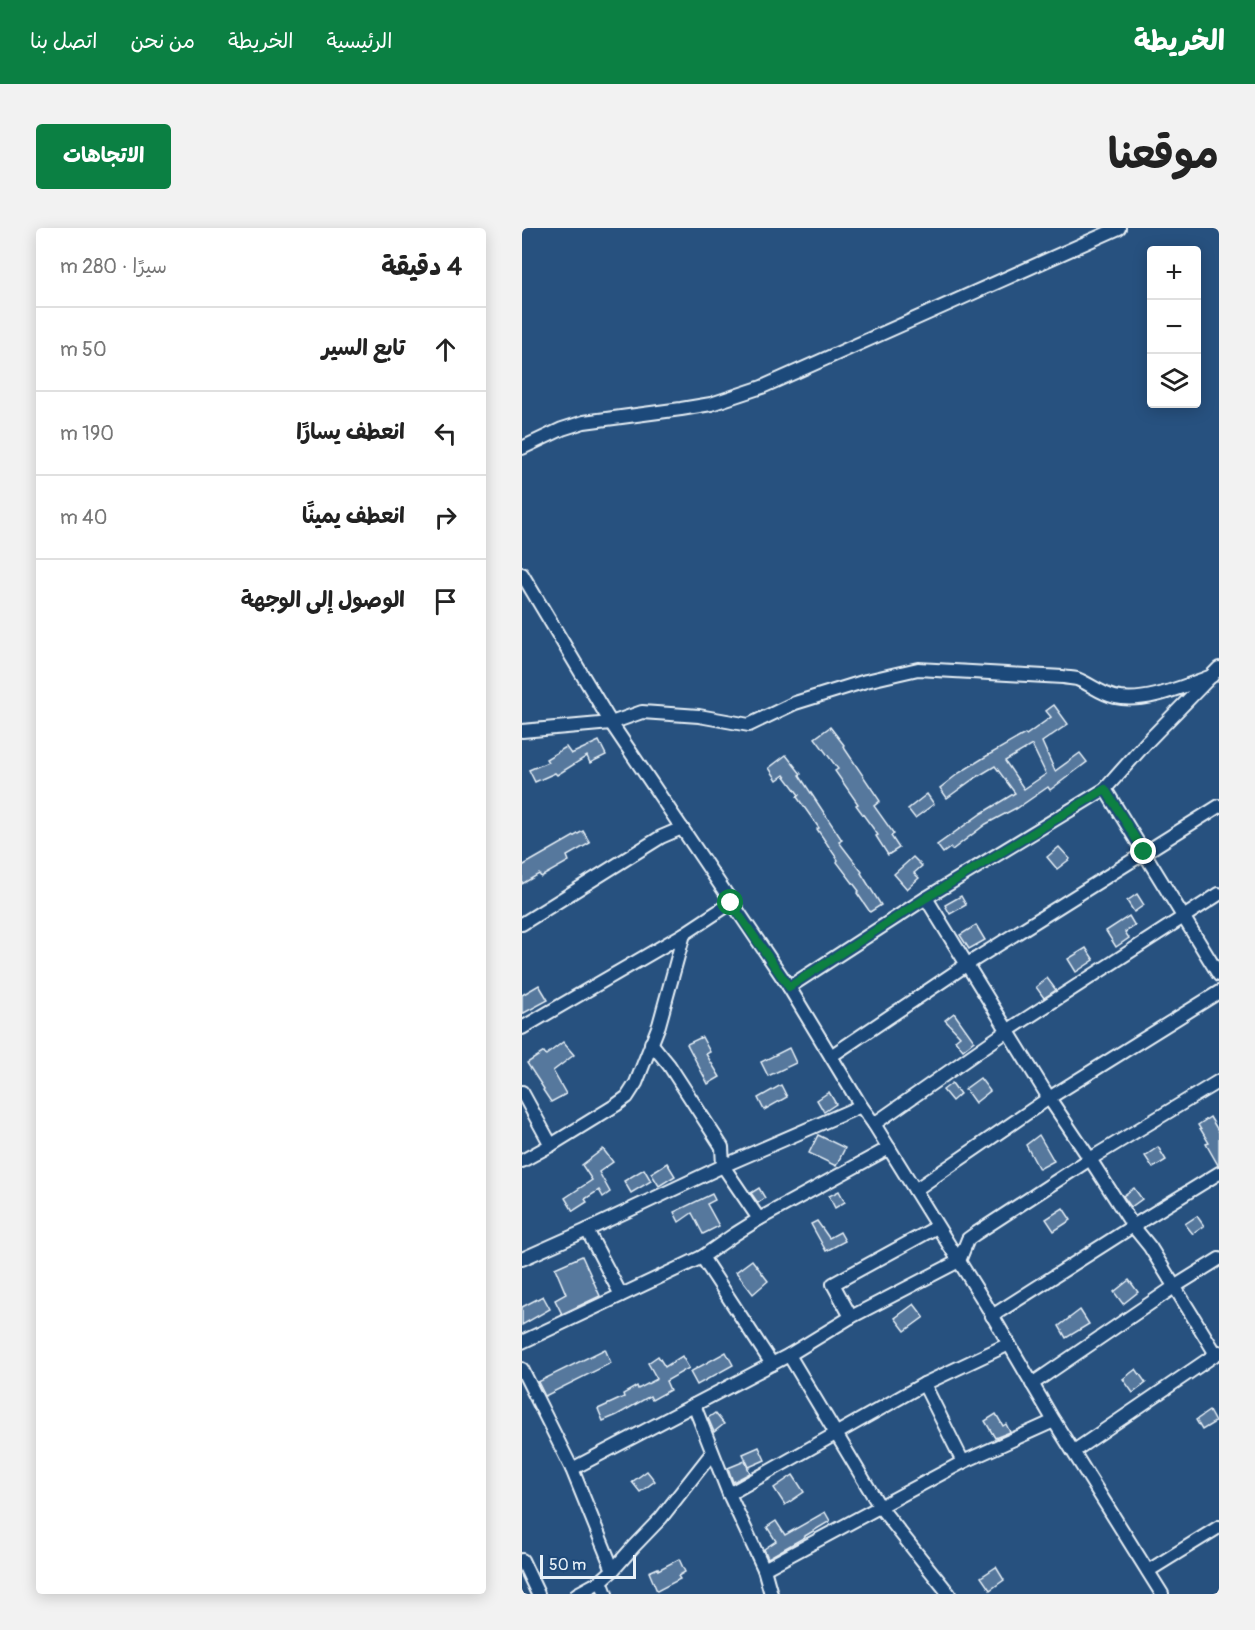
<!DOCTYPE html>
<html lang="ar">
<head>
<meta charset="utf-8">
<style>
	body { margin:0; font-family:Pangolin,"Playpen Sans Arabic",sans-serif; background:#f2f2f2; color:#222; direction:rtl }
	.controls { position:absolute; right:18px; top:18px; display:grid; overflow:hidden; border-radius:6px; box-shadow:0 3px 15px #0003 }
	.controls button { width:54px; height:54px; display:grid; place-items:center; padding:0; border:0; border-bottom:2px solid #e0e0e0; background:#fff; color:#222; font:30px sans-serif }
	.scale { position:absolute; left:18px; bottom:15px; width:96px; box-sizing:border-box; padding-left:6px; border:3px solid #e8f1f8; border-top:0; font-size:16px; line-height:21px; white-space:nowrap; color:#e8f1f8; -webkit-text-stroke:4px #1f4a7a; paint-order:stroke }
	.stop { position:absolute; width:18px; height:18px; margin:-14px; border:4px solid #0b8043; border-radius:50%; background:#fff }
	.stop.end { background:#0b8043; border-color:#fff; box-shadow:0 2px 6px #0008 }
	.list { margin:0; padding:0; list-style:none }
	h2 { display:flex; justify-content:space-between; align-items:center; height:78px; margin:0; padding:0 24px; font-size:26px }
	h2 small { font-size:20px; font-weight:400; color:#767676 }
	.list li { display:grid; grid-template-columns:39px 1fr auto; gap:18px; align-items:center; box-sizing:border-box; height:84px; padding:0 24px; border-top:2px solid #e0e0e0 }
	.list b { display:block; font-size:22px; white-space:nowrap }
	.list em { font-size:20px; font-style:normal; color:#767676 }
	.icon { flex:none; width:33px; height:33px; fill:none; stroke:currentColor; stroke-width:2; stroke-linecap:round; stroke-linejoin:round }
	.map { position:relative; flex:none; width:697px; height:1366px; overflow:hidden; direction:ltr; border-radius:6px }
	header { display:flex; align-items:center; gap:36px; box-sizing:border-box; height:84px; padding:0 30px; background:#0b8043; color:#fff }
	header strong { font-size:28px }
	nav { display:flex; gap:33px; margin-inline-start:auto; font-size:21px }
	.intro { display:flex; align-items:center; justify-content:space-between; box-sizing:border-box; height:144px; padding:0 36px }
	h1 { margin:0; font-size:42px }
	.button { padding:15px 27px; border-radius:6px; background:#0b8043; color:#fff; font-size:21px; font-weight:700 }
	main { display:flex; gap:36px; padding:0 36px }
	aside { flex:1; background:#fff; border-radius:6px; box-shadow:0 3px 15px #0003 }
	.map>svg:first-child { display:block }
</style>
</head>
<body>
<header>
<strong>الخريطة</strong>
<nav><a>الرئيسية</a><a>الخريطة</a><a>من نحن</a><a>اتصل بنا</a></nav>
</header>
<div class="intro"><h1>موقعنا</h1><a class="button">الاتجاهات</a></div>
<main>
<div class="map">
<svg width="697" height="1366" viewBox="0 0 697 1366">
	<rect width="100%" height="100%" fill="#27517f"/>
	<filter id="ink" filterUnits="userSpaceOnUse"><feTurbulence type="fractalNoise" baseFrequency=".0167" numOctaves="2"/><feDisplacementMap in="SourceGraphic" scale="12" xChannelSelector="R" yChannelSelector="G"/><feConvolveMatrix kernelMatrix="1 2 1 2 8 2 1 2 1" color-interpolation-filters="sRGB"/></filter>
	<g filter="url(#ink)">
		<g fill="#57789d" stroke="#e8f1f8" stroke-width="1.5" fill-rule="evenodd">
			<path d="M532 477 546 496 520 514 533 543 558 525 565 534 528 562 526 559 494 581V580L464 596 430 622 428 620 421 625 415 617 460 585 493 565 473 538 450 552 425 570 418 560 437 545 463 529 503 506 504 507 529 489 524 483ZM510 517 524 546 502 561 483 533Z"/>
			<path d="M308 499 322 517 321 518 358 573 352 578 372 606 369 608 377 620 366 627 354 608 356 607 334 577 336 576 313 543 316 541 293 510Z"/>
			<path d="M77 513 84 527 68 535 65 528 35 547 33 545 13 554 7 542 26 534 24 531 44 519 49 526Z"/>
			<path d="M264 527 279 546 277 547 320 612 317 614 340 644 339 645 359 677 348 684 335 665 337 663 315 634 316 632 295 601 297 600 275 569 277 567 262 547 255 552 247 540Z"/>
			<path d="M405 566 412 576 393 590 386 581Z"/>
			<path d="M61 603 68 615 45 628 47 633 19 649 17 646 0 656V638Z"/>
			<path d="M537 619 548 631 535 641 525 629Z"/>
			<path d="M391 629 400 638 392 645 397 650 385 661 372 646Z"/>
			<path d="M615 666 622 677 612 684 605 673Z"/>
			<path d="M439 668 444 677 428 686 423 677Z"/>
			<path d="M607 688 613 698 603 704 607 710 594 719 584 703Z"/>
			<path d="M454 697 463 712 447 721 438 707Z"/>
			<path d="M564 720 572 732 554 744 546 731Z"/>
			<path d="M525 750 534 762 522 770 514 759Z"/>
			<path d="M17 757 26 772 0 786V767Z"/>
			<path d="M432 785 452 813 441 822 433 812 438 808 423 792Z"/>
			<path d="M180 809 188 824 184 826 198 849 186 856 165 816Z"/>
			<path d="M41 814 52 827 31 843 44 866 29 874 21 862 22 861 5 835 22 824 24 827Z"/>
			<path d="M267 820 274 835 246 848 239 834Z"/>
			<path d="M458 850 468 863 453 875 443 861Z"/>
			<path d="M430 855 438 866 430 873 421 862Z"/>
			<path d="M259 857 265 869 242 882 236 870Z"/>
			<path d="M307 864 314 876 302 884 295 872Z"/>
			<path d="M688 889 697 904V937H696L684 916 687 915 676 897Z"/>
			<path d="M296 907 323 920 314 938 287 925Z"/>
			<path d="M517 907 532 933 517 941 504 917Z"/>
			<path d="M636 919 644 932 631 940 623 928Z"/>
			<path d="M81 921 91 934 77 944 88 964 81 969 77 962 63 971 65 974 51 983 43 970 70 952 60 937Z"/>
			<path d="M145 935 153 948 137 958 129 945Z"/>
			<path d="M122 941 129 953 109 965 102 953Z"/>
			<path d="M237 960 243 970 236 975 229 965Z"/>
			<path d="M612 960 620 971 609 979 601 968Z"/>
			<path d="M317 963 323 974 313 980 307 968Z"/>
			<path d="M190 966 193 972 185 976 197 998 181 1006 170 985 157 994 152 984Z"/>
			<path d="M541 980 549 992 532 1003 524 991Z"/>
			<path d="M675 988 682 998 671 1006 663 996Z"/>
			<path d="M295 993 307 1010 318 1004 323 1013 304 1023 289 996Z"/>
			<path d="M60 1028 78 1068 40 1086 33 1072 44 1066 33 1040Z"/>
			<path d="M230 1032 246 1053 231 1066 214 1044Z"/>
			<path d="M607 1052 616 1064 601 1076 592 1064Z"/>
			<path d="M21 1068 28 1081 0 1097V1079Z"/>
			<path d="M392 1076 402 1089 383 1103 373 1090Z"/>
			<path d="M558 1082 567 1096 544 1110 537 1098Z"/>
			<path d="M83 1121 89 1135 23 1168 16 1154Z"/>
			<path d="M204 1124 211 1137 175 1157 168 1144Z"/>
			<path d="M136 1128 143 1139 160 1128 167 1140 144 1153 148 1162 130 1172 128 1168 95 1187 81 1193 76 1181 102 1169 101 1166 115 1158 116 1161 135 1151 126 1135Z"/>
			<path d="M614 1141 624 1155 611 1165 601 1151Z"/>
			<path d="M687 1183 693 1194 680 1202 674 1192Z"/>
			<path d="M193 1185 202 1196 192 1204 186 1190Z"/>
			<path d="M474 1186 481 1198 484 1196 488 1204 473 1210 463 1193Z"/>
			<path d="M237 1219 243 1232 227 1239 221 1226Z"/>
			<path d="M223 1233 228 1245 211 1254 206 1240Z"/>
			<path d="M125 1243 133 1253 118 1264 110 1254Z"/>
			<path d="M271 1247 282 1264 263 1277 252 1260Z"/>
			<path d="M303 1284 308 1293 283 1308V1309L246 1330 242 1321 254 1313 245 1299 254 1293 263 1307Z"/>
			<path d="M157 1331 163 1344 156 1348 158 1351 135 1363 127 1344 136 1340V1342Z"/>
			<path d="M474 1339 482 1352 468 1362 459 1349Z"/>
		</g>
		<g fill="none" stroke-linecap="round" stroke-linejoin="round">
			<defs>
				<g id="minor">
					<path d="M0 220 40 201 62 194 159 181 189 176 240 159 597 0"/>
					<path d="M0 346 89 495 267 759 339 878 352 896 463 1075 532 1193 640 1366"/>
					<path d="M0 503 89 495 120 484 177 488 227 497 273 475 344 453 396 441 541 449C545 450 550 450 555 451 568 456 579 466 593 469 623 476 662 458 690 448"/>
					<path d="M583 561 697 747"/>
					<path d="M404 670 527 870 568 931 611 998 628 1019 694 1126"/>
					<path d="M0 696 139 609 160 600"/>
					<path d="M267 759 404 670 583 561 624 515 697 440"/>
					<path d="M0 800 162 706 209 675"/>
					<path d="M129 815 147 837 200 919 201 938 237 991"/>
					<path d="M309 828 444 737 697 578"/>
					<path d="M0 864 29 917"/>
					<path d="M352 896 485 803 697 666"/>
					<path d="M0 933 29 917 94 877 105 869 114 855 137 797 162 706"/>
					<path d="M393 962 527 870 697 764"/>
					<path d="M65 1002 99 1067"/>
					<path d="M180 1029 250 1136"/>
					<path d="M0 1031 65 1002 201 938 339 878"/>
					<path d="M470 1088 611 998 697 945"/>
					<path d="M329 1089 437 1033 446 1011 453 1006 568 931 697 853"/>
					<path d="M0 1114 180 1029 213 1006 237 991 367 920"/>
					<path d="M267 1127 358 1279 427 1366"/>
					<path d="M0 1141 50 1241 91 1342"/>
					<path d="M402 1156 441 1234"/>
					<path d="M510 1156 652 1059 697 1031"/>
					<path d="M172 1177 207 1266 242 1341 249 1366"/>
					<path d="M552 1223 697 1124"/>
					<path d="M50 1241 267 1127 329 1089 311 1056 415 999"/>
					<path d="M207 1266 402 1156 487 1116"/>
					<path d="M0 1332 16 1366"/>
					<path d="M242 1341 441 1234 532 1193"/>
					<path d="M626 1343 697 1299"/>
					<path d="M79 1353 84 1366"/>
					<path d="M55 1366 79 1353 91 1342 112 1318 139 1290 190 1225"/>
				</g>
			</defs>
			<use href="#minor" stroke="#e8f1f8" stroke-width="16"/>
			<use href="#minor" stroke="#1f4a7a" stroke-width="12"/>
		</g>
	</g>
	<g fill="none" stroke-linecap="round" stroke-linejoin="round" filter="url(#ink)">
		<path stroke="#0b8043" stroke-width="8" d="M209 675 267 759 404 670 583 561 622 624"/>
	</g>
</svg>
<div class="controls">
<button>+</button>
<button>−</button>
<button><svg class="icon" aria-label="layers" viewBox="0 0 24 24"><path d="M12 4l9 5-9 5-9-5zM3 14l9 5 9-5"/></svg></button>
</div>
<div class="scale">50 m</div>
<div class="stop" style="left:209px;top:675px"></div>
<div class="stop end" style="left:622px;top:624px"></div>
</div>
<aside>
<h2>4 دقيقة<small>سيرًا · 280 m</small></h2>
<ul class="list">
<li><svg class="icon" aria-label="ahead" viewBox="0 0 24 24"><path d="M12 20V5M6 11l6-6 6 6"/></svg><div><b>تابع السير</b></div><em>50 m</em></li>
<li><svg class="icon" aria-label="left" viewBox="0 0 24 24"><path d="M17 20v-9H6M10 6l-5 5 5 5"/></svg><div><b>انعطف يسارًا</b></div><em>190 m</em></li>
<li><svg class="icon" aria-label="right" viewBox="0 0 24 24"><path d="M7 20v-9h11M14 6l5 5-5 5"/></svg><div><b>انعطف يمينًا</b></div><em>40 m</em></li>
<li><svg class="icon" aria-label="arrive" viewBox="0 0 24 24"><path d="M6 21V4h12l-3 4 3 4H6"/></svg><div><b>الوصول إلى الوجهة</b></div></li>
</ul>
</aside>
</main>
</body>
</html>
